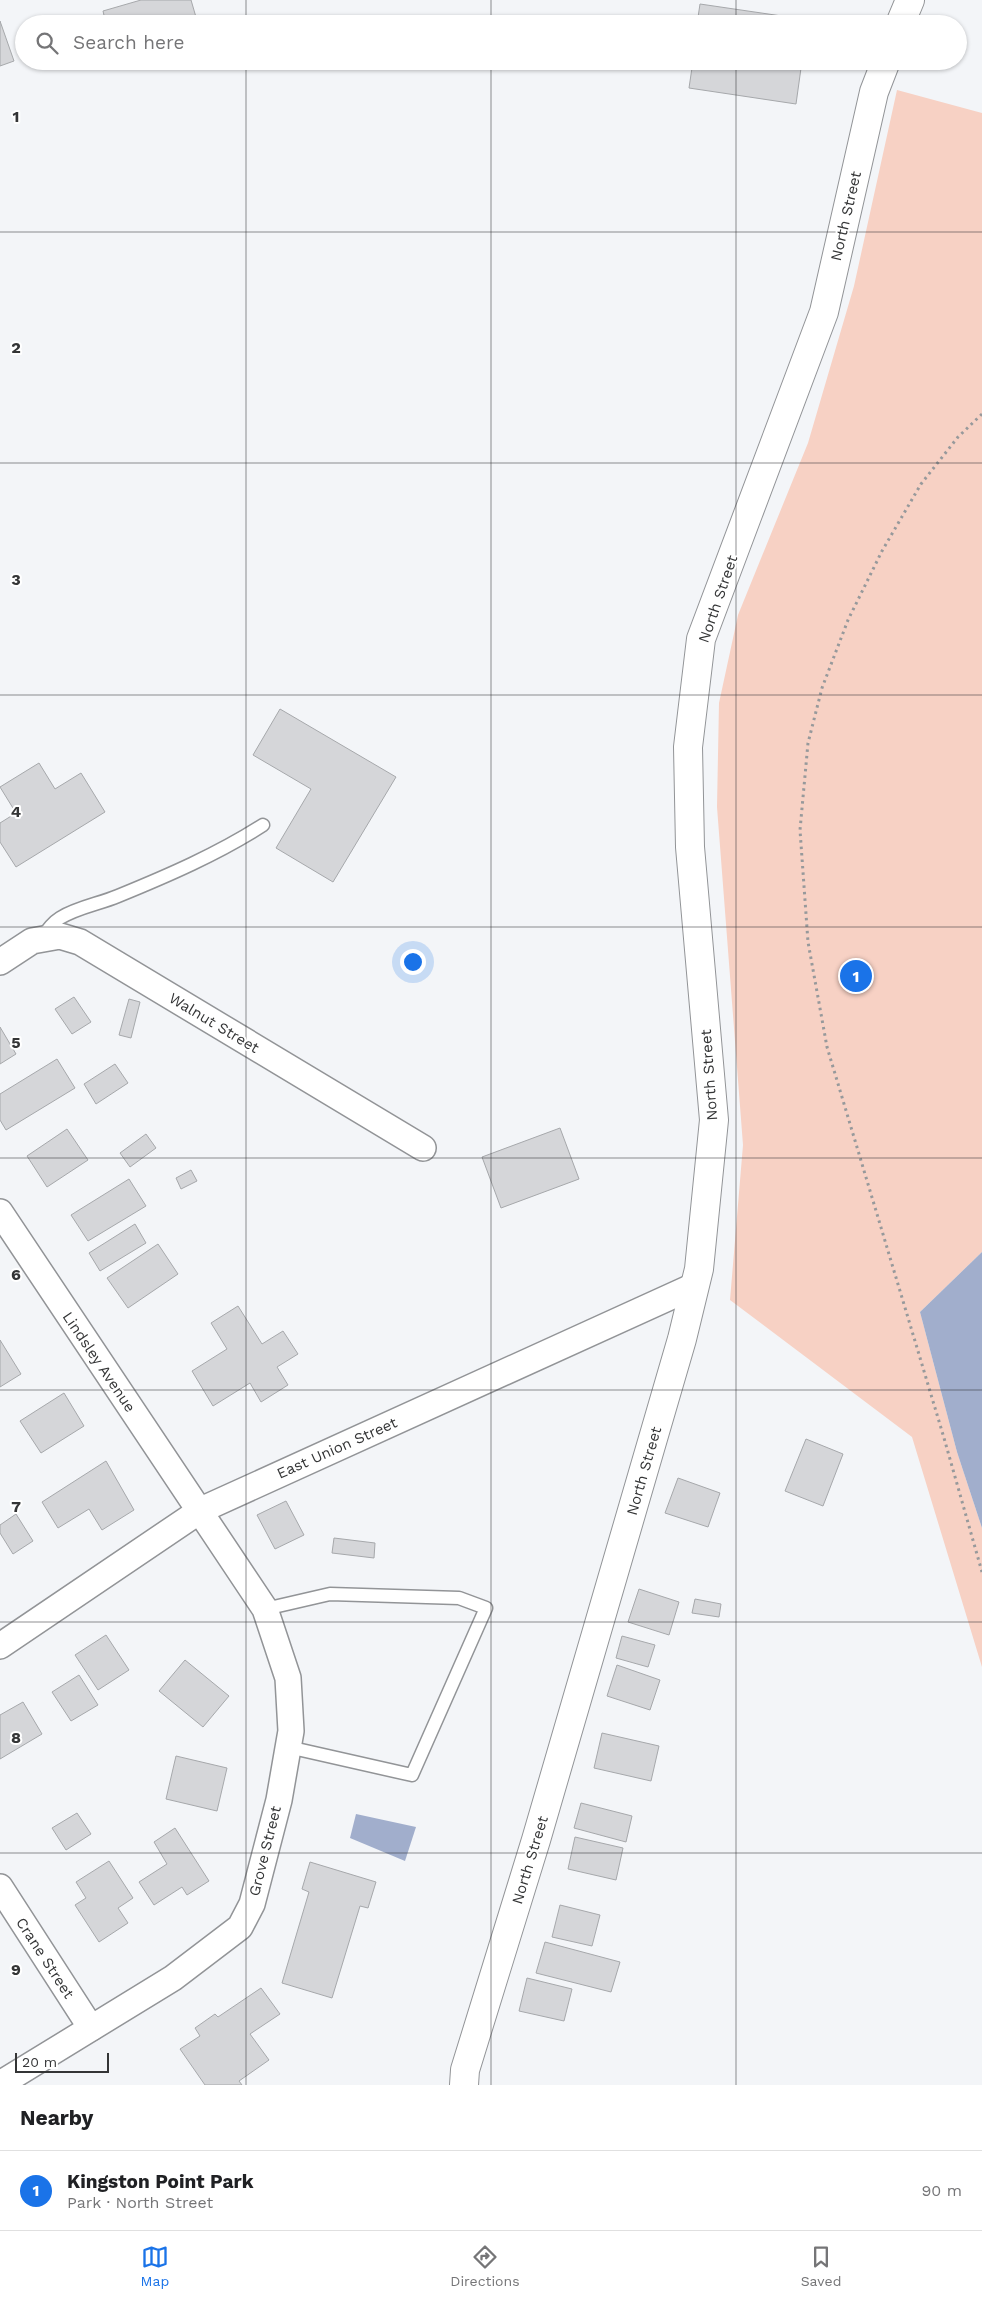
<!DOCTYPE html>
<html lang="en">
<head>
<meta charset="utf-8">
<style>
	body { margin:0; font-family:"Work Sans",sans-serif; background:#f6f6f6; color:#202124 }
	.scale { position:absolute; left:15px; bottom:12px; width:94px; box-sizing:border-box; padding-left:5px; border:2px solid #343536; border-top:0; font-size:14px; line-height:18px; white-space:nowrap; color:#343536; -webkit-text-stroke:4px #fff; paint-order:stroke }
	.you { position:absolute; left:412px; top:961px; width:18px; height:18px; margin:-12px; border:4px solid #fff; border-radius:50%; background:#1a73e8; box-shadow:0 0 0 8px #1a73e833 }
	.badge { display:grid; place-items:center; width:32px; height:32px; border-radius:50%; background:#1a73e8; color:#fff; font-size:16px; font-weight:700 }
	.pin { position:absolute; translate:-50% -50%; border:2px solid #fff; box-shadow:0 1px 5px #0006 }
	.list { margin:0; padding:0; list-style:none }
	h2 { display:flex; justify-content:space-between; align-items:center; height:65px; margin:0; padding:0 20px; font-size:21px }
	h2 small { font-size:16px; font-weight:400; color:#757577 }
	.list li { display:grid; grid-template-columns:32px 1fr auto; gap:15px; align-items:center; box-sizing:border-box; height:80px; padding:0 20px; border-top:1px solid #e0e0e0 }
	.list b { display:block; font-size:19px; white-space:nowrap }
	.list p { margin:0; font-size:16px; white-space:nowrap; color:#757577 }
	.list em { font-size:16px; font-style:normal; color:#757577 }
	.icon { flex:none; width:28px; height:28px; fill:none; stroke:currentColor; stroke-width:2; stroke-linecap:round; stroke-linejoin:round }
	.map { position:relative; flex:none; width:982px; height:2085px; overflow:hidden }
	.search { position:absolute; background:#fff; box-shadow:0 1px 4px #0004; left:15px; right:15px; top:15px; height:55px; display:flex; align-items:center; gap:12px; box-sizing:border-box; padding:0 18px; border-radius:28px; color:#757577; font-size:19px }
	.sheet { height:145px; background:#fff }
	nav { display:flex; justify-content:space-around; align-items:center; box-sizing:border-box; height:70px; border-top:1px solid #e0e0e0; background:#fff; font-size:14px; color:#757577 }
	nav a { display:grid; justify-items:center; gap:2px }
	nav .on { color:#1a73e8 }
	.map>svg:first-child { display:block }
</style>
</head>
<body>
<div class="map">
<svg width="982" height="2085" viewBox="0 0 982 2085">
	<rect width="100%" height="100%" fill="#f3f5f8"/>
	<path fill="#f7d1c4" d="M897 90 982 113V1252L920 1312 957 1452 982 1528V1667L912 1437 730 1300 743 1145 717 807 719 703 738 615 808 443 854 286Z"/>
	<g fill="#a1aecc">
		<path d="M982 1252V1528L957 1452 920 1312Z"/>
		<path d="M356 1814 416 1827 405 1861 350 1838Z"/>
	</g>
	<g fill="#d5d6d9" stroke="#a6a8ab">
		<path d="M141 0H191L198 24H106L103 11Z"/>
		<path d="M700 4 809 20 808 24H697Z"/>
		<path d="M0 21 14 61 0 66Z"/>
		<path d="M693 61H802L796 104 689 88Z"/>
		<path d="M280 709 396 777 333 882 276 848 311 789 253 755Z"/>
		<path d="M39 763 55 789 81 773 105 812 16 867 0 842V823L16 813 0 787Z"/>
		<path d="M74 997 91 1022 72 1034 55 1009Z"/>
		<path d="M129 999 140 1002 131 1038 119 1035Z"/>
		<path d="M0 1027 16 1054 0 1064Z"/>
		<path d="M57 1059 75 1088 6 1130 0 1120V1094Z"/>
		<path d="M115 1064 128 1083 96 1104 84 1084Z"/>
		<path d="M560 1128 579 1179 501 1208 482 1157Z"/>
		<path d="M67 1129 88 1160 47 1187 27 1156Z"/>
		<path d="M146 1134 156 1148 130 1167 120 1153Z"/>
		<path d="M191 1170 197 1181 181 1189 176 1178Z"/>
		<path d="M129 1179 146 1206 88 1241 71 1215Z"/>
		<path d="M135 1224 146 1243 100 1271 89 1253Z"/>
		<path d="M158 1244 178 1274 128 1308 107 1278Z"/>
		<path d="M238 1306 262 1344 283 1331 298 1354 277 1367 288 1385 261 1402 250 1383 213 1406 192 1371 227 1349 211 1323Z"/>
		<path d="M0 1340 21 1374 0 1387Z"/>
		<path d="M64 1393 84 1426 41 1453 20 1421Z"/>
		<path d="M806 1439 843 1454 823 1506 785 1491Z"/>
		<path d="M106 1461 134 1510 102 1530 89 1509 58 1528 42 1502Z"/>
		<path d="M678 1478 720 1493 708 1527 665 1513Z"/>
		<path d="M286 1501 304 1535 275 1549 257 1515Z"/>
		<path d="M16 1514 33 1541 13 1554 0 1533V1525Z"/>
		<path d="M334 1538 375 1543 374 1558 332 1553Z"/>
		<path d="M639 1589 679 1602 669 1635 628 1622Z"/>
		<path d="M695 1599 721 1604 719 1617 692 1613Z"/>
		<path d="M106 1635 129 1670 98 1690 75 1655Z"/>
		<path d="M622 1636 655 1645 648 1667 616 1658Z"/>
		<path d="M185 1660 229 1696 203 1727 159 1691Z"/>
		<path d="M617 1665 660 1680 650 1710 607 1696Z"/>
		<path d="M79 1675 98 1705 71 1721 52 1692Z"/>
		<path d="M23 1702 42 1734 0 1759V1715Z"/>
		<path d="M602 1733 659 1746 651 1781 594 1768Z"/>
		<path d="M176 1756 227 1768 217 1811 166 1799Z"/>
		<path d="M581 1803 632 1816 626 1842 574 1828Z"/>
		<path d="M77 1813 91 1834 66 1850 52 1828Z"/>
		<path d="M175 1828 209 1881 187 1895 182 1887 154 1905 139 1882 167 1864 154 1842Z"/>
		<path d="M575 1837 623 1848 616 1880 568 1869Z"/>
		<path d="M109 1861 133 1898 118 1908 128 1923 99 1942 75 1905 86 1898 76 1882Z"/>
		<path d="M310 1862 376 1882 368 1908 360 1906 332 1998 282 1983 309 1892 302 1889Z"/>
		<path d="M560 1905 600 1915 592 1946 552 1937Z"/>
		<path d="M545 1942 620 1962 611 1992 536 1973Z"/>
		<path d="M527 1978 572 1989 564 2021 519 2011Z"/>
		<path d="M261 1988 280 2014 250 2034 269 2060 239 2081 242 2085H205L180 2049 200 2036 195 2028 215 2014 218 2017Z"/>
	</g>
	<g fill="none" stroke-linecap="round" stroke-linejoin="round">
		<defs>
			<g id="lane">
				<path d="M42 938C47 930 52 923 60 918 78 907 99 904 118 896 167 876 218 854 263 825"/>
				<path d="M265 1609 330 1594 459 1598 486 1608 412 1775 288 1747"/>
			</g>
			<g id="street">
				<path d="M0 962 32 941 60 936 80 942 423 1148"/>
				<path d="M0 1212 265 1609 288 1678 291 1731 279 1800 252 1904 240 1927 173 1978 0 2084"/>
				<path d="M0 1646 201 1510 694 1286"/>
				<path d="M0 1887 91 2028"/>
			</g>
			<g id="secondary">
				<path d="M900 24 910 0"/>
				<path d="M464 2085 465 2070 536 1840 682 1339 699 1269 714 1120 690 847 688 747 701 639 824 312 874 92 886 61"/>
			</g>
		</defs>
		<use href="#lane" stroke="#929497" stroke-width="15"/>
		<use href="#street" stroke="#929497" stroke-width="28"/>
		<use href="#secondary" stroke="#929497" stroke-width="30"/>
		<path stroke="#97999b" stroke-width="3" stroke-dasharray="2.5 4" stroke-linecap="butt" d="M982 414 958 437 921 484 882 551 848 620 822 688 808 743 800 830 808 942 827 1047 944 1438 982 1572"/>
		<use href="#lane" stroke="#fff" stroke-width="12"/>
		<use href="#street" stroke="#fff" stroke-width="25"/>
		<use href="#secondary" stroke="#fff" stroke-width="28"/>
	</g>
	<path fill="none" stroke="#343536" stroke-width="1" stroke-opacity="0.55" d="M246 0V24M491 0V24M736 0V24M246 61V2085M491 61V2085M736 61V2085M0 232H982M0 463H982M0 695H982M0 927H982M0 1158H982M0 1390H982M0 1622H982M0 1853H982"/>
	<g text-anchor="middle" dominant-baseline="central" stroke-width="4" stroke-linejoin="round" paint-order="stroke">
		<g font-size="15" fill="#343536" stroke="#fff">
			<text transform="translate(846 216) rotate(-77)">North Street</text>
			<text transform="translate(718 599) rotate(-71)">North Street</text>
			<text transform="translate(214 1023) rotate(31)">Walnut Street</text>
			<text transform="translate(709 1075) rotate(-94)">North Street</text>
			<text transform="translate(99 1362) rotate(56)">Lindsley Avenue</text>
			<text transform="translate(337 1448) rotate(-24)">East Union Street</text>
			<text transform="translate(644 1471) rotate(-74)">North Street</text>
			<text transform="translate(265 1851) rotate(-76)">Grove Street</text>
			<text transform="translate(530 1860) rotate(-73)">North Street</text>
			<text transform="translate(45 1958) rotate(57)">Crane Street</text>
		</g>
	</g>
	<g font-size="16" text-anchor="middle" font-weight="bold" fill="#343536" stroke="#fff" stroke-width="4" stroke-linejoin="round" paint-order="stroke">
		<text x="16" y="122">1</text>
		<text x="16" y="353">2</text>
		<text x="16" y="585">3</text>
		<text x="16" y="817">4</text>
		<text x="16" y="1048">5</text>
		<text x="16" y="1280">6</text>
		<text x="16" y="1512">7</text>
		<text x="16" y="1743">8</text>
		<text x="16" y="1975">9</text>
	</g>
</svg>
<div class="scale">20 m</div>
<div class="you"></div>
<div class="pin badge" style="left:856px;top:976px">1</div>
<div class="search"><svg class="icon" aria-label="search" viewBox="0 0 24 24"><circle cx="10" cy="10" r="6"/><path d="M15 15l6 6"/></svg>Search here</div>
</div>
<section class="sheet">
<h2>Nearby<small></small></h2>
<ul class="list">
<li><span class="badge">1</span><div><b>Kingston Point Park</b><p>Park · North Street</p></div><em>90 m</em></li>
</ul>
</section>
<nav>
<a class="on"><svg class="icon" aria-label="map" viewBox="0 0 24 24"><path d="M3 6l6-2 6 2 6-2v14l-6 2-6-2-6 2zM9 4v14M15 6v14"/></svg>Map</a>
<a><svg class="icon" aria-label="directions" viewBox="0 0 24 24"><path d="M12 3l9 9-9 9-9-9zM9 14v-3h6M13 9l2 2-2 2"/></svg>Directions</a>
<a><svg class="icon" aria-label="saved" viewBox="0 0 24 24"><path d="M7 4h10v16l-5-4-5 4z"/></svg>Saved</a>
</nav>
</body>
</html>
